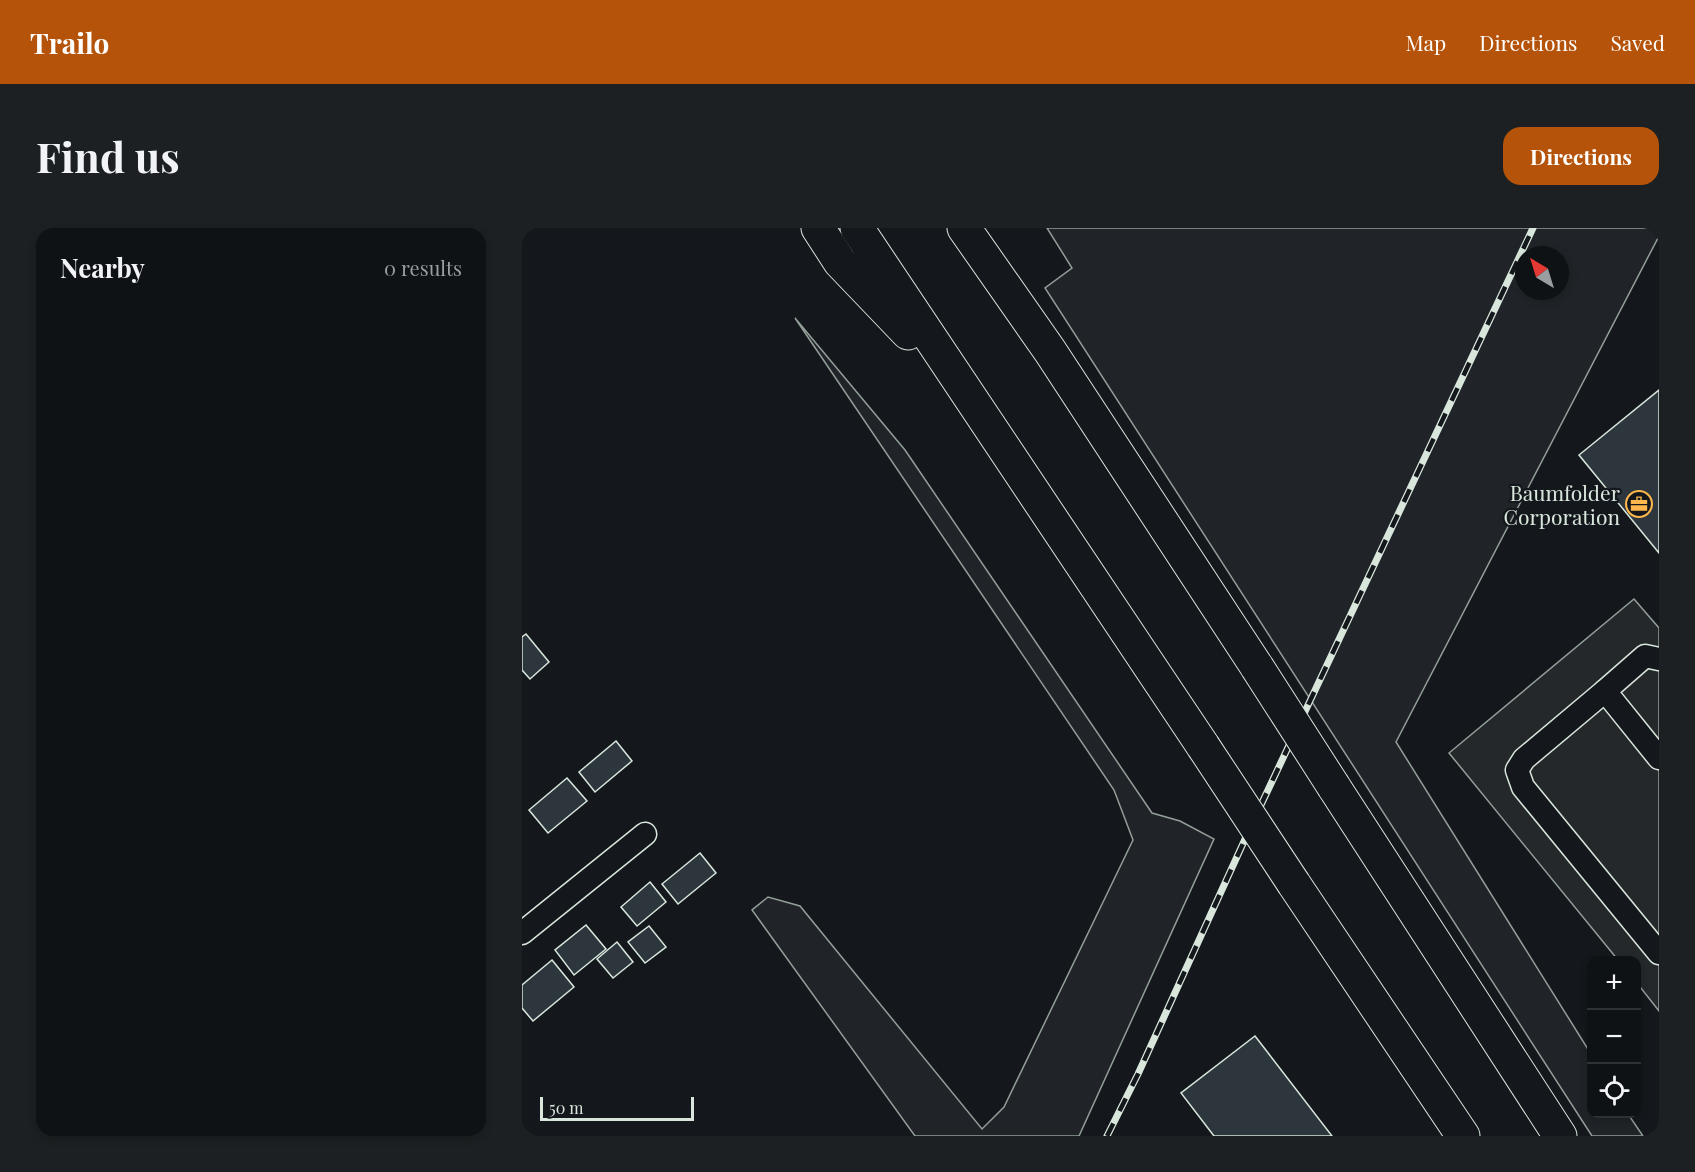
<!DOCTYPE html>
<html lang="en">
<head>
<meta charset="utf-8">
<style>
	body { margin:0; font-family:"Playfair Display",serif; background:#1d2022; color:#f1f3f6 }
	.controls { position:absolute; right:18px; bottom:18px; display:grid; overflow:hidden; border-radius:12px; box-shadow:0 3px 9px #0003 }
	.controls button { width:54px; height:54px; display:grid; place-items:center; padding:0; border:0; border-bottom:2px solid #2f3234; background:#0f1215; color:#f1f3f6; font:30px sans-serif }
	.compass { position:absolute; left:993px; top:18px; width:54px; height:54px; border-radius:50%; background:#0f1215; box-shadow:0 3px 9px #0003; rotate:322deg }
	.scale { position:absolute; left:18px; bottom:15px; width:154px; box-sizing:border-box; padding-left:6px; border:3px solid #d8e6dc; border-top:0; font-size:16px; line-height:21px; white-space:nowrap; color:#d8e6dc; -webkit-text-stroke:4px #14181c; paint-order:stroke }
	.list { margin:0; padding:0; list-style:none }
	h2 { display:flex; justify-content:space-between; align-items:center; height:78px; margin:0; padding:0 24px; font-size:26px }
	h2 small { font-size:20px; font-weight:400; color:#9b9ea0 }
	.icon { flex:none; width:33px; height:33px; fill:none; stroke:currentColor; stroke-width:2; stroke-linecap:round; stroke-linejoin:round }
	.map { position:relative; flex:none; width:1137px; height:908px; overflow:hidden; border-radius:18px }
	header { display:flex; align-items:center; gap:36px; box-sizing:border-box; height:84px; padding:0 30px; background:#b45309; color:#fff }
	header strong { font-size:28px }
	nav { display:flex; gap:33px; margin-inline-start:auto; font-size:21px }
	.intro { display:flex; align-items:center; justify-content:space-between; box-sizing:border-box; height:144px; padding:0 36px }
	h1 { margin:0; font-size:42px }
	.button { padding:15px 27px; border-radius:18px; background:#b45309; color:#fff; font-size:21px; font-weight:700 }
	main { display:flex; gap:36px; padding:0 36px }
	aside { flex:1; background:#0f1215; border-radius:18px; box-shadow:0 3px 9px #0003 }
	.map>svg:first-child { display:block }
</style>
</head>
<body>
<header>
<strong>Trailo</strong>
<nav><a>Map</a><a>Directions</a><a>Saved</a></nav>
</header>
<div class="intro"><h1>Find us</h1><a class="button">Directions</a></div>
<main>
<aside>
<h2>Nearby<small>0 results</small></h2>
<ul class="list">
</ul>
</aside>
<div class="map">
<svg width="1137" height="908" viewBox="0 0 1137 908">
	<rect width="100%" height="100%" fill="#14181c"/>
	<g fill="#202428" stroke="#939e99" stroke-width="1.5" fill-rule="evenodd">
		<path d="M525 0H1137V8L874 514 1069 826 1070 886H1106L1121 908H1070L523 60 550 40ZM1002 27H1038V63H1002Z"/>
		<path d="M273 90 383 222 630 585 658 593 692 611 557 908H393L230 682 246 669 278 678 460 901 482 879 611 612 592 562Z"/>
	</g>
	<path fill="#24282b" stroke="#939e99" stroke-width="1.5" d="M1112 371 1137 400V783L1115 755 1114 732H1096L927 525Z"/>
	<g fill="#2c363c" stroke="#d8e6dc" stroke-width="1.5">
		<path d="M1137 162V325L1057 227Z"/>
		<path d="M4 406 27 434 8 451 0 442V409Z"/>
		<path d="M94 513 110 533 73 564 57 544Z"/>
		<path d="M45 550 65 573 26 605 7 582Z"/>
		<path d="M178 625 194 645 156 676 140 656Z"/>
		<path d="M128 654 144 674 115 698 99 679Z"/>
		<path d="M64 697 84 721 52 747 33 722Z"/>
		<path d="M127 698 144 719 123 735 106 714Z"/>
		<path d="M95 714 111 734 91 750 75 731Z"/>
		<path d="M30 732 52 759 11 793 0 780V757Z"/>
		<path d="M733 808 810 908H692L659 865Z"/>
	</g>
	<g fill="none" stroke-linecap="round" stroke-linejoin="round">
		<defs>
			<g id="minor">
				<path d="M1137 431 1123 428 1083 463 1137 530"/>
				<path d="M1083 463 1002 531 995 542 1001 559 1137 725"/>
				<path d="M0 705 123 606"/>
			</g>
			<g id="highway">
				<path d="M296 0 318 34 386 105"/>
				<path d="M335 0 681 518"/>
				<path d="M442 0 528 123 735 439"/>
				<path d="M812 559 1038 908"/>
				<path d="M772 656 941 908"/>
			</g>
		</defs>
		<use href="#minor" stroke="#d8e6dc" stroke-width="25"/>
		<use href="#highway" stroke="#d8e6dc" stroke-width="35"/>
		<use href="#minor" stroke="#14181c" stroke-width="22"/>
		<use href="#highway" stroke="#14181c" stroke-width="33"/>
		<defs>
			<path id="rail" d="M585 908 616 846 729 598 1011 0"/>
		</defs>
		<use href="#rail" stroke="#d8e6dc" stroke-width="7"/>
		<use href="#rail" stroke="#14181c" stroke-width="4.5" stroke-dasharray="14" stroke-linecap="butt"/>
		<defs>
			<g id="highway-bridge">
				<path d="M735 439 812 559"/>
				<path d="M681 518 772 656"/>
			</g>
		</defs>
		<use href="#highway-bridge" stroke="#d8e6dc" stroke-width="35" stroke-linecap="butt"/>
		<use href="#highway-bridge" stroke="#14181c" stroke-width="33"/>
	</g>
	<defs>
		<symbol id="office-ring" viewBox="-11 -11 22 22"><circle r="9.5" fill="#14181c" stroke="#ffb74d" stroke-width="1.5"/><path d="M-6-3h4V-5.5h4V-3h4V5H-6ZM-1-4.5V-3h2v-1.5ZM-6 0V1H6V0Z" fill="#ffb74d"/></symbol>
	</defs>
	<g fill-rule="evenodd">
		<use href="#office-ring" x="1102" y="261" width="30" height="30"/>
	</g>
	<g text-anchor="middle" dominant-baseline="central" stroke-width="4.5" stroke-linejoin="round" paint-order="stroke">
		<g font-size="21" fill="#d8e6dc" stroke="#14181c" text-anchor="end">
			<text x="1098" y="264">Baumfolder<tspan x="1098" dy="24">Corporation</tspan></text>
		</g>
	</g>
</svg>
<div class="controls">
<button>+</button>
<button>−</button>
<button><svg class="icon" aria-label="locate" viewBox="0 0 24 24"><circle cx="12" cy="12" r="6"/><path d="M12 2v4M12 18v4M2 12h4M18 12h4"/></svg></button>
</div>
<svg class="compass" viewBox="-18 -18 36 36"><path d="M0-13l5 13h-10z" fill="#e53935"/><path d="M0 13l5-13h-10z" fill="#9b9ea0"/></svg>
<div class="scale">50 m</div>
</div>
</main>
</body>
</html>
